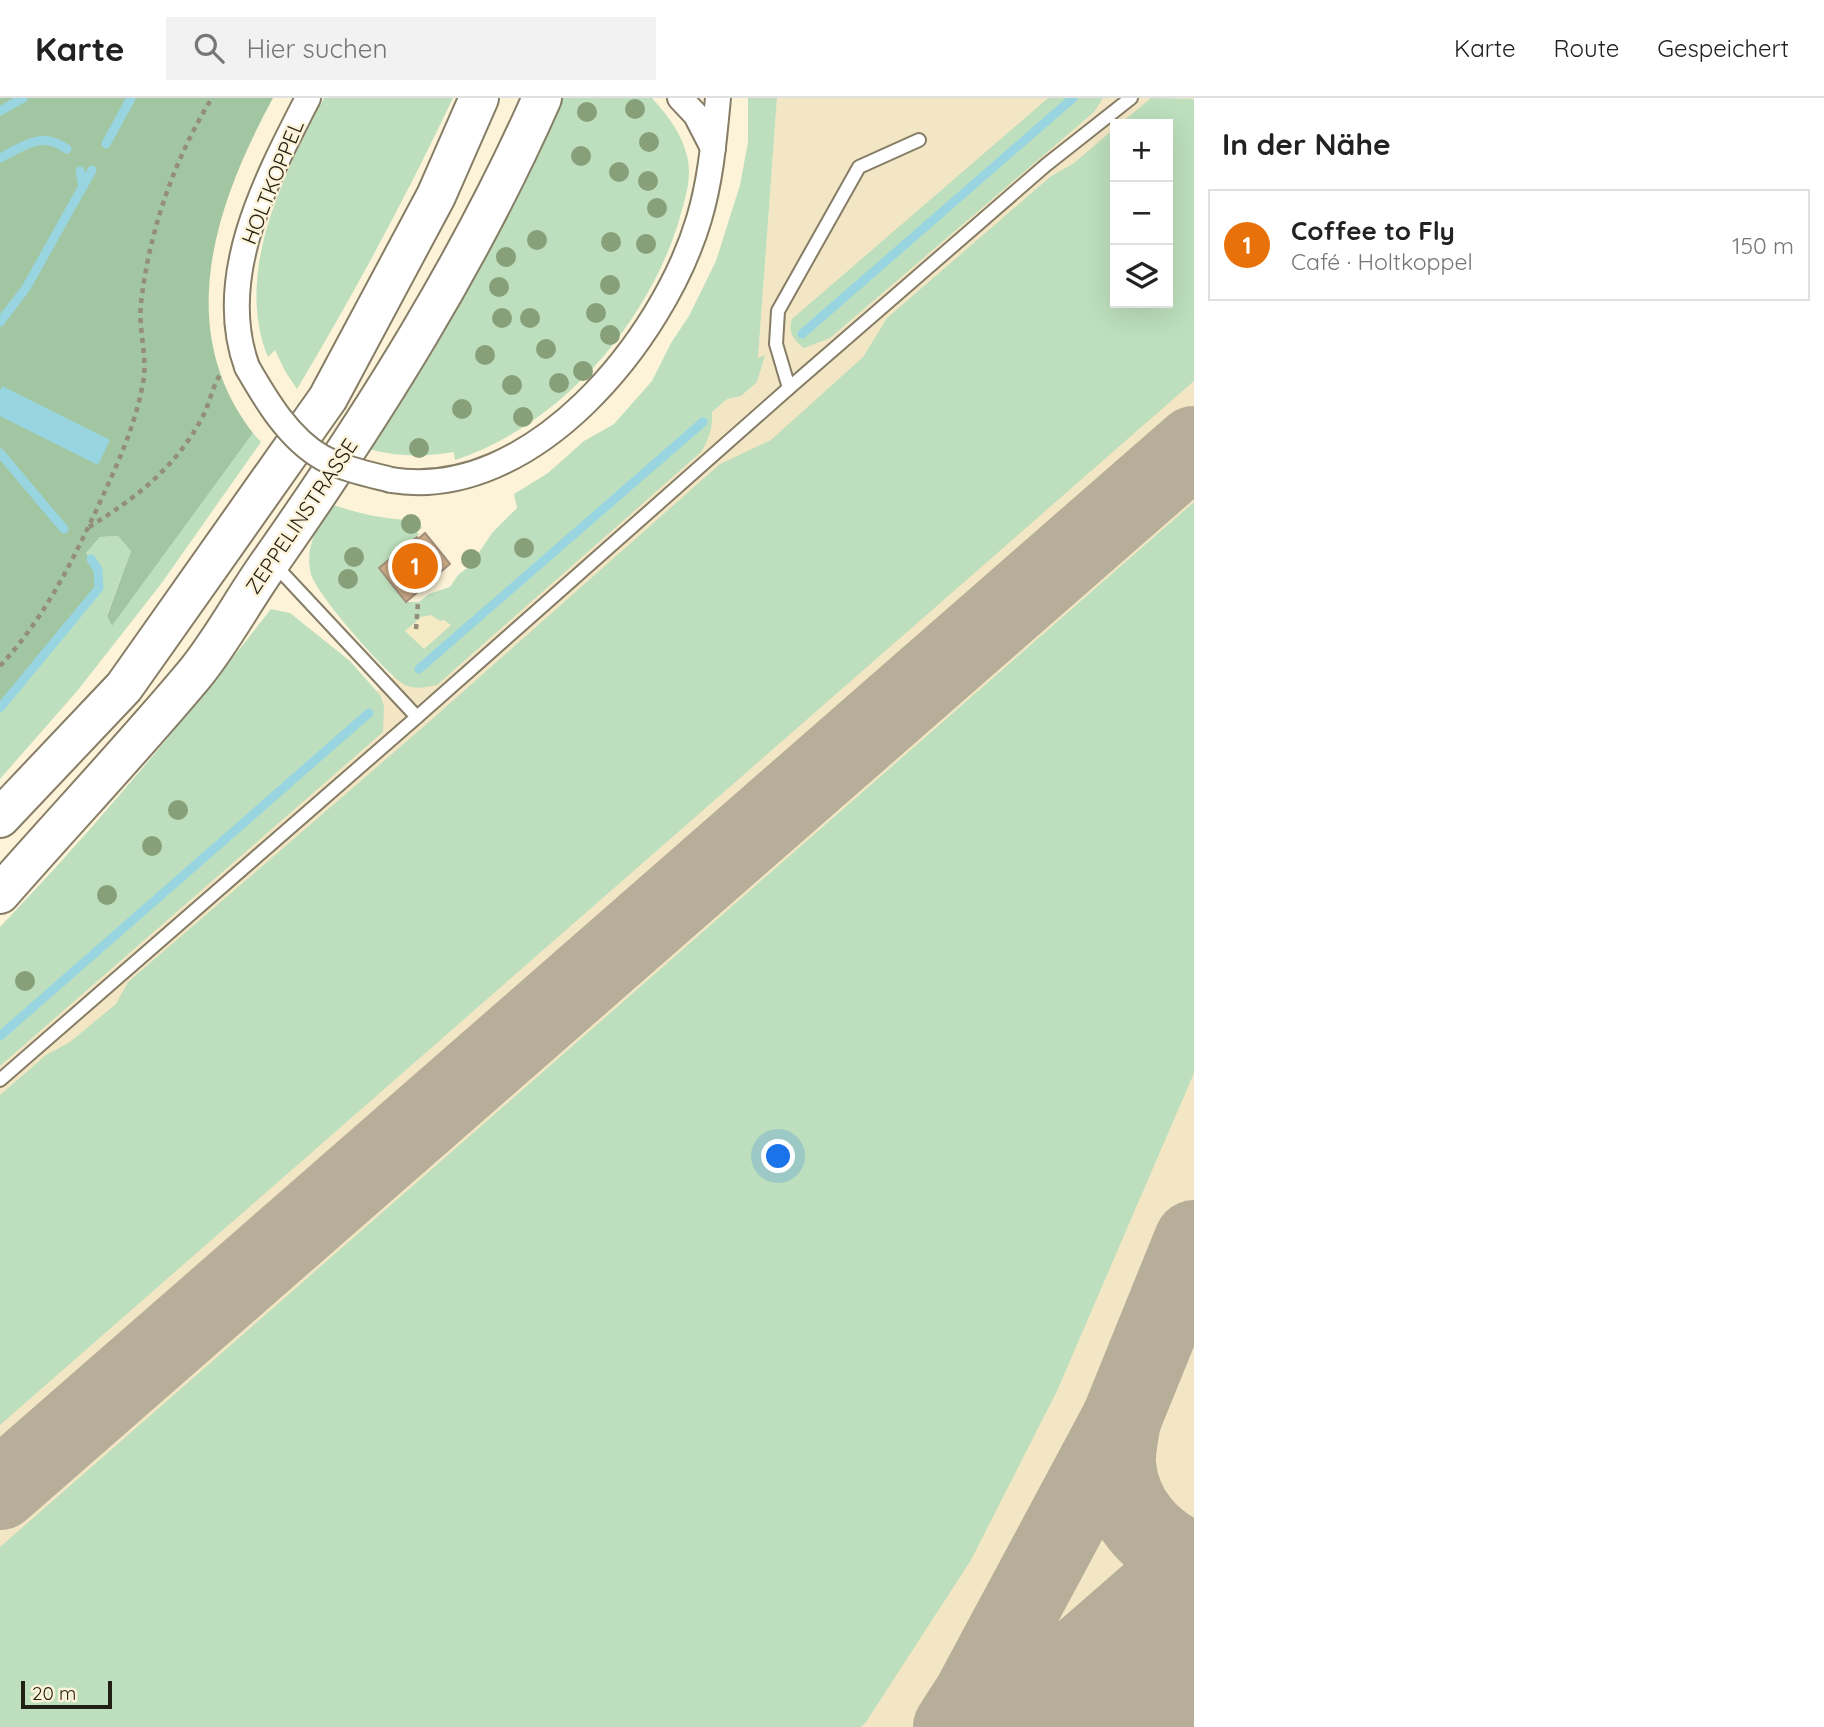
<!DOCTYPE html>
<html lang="de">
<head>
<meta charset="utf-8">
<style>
	body { margin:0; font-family:Quicksand,sans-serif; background:#f2f2f2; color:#222 }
	.controls { position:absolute; right:21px; top:21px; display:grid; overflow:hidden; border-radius:0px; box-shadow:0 7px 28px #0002 }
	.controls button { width:63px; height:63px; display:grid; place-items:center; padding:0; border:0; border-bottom:2px solid #e0e0e0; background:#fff; color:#222; font:35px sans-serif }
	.scale { position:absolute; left:21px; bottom:18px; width:91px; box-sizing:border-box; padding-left:7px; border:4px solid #221f15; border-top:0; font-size:19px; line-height:24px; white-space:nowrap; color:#221f15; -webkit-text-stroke:5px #fdf3d8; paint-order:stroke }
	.you { position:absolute; left:779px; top:1059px; width:24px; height:24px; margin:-18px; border:5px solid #fff; border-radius:50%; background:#1a73e8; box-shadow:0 0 0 10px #1a73e833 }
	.badge { display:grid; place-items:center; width:46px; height:46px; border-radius:50%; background:#1a73e8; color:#fff; font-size:23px; font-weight:700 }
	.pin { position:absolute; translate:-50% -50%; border:4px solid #fff; box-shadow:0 2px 7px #0006 }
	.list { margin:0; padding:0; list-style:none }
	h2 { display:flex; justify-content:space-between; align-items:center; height:91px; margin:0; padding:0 28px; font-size:30px }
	h2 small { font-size:23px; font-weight:400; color:#767676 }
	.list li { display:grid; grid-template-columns:46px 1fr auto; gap:21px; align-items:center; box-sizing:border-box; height:112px; margin:0 14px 14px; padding:0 14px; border:2px solid #e0e0e0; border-radius:0px }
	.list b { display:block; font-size:26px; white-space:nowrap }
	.list p { margin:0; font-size:23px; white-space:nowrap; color:#767676 }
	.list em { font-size:23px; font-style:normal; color:#767676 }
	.icon { flex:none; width:38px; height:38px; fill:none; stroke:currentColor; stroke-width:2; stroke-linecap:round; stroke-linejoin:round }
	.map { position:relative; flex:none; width:1194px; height:1629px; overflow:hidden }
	header { display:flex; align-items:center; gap:42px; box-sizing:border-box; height:98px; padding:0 35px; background:#fff; border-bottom:2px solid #e0e0e0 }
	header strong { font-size:33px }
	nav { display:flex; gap:38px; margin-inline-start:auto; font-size:24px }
	.search { width:490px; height:63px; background:#f2f2f2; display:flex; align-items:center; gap:18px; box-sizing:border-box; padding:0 24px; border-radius:0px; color:#767676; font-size:26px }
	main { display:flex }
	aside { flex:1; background:#fff }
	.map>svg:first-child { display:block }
</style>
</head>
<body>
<header>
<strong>Karte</strong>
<div class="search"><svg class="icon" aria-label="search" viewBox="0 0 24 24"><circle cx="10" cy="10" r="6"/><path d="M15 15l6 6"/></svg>Hier suchen</div>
<nav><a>Karte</a><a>Route</a><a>Gespeichert</a></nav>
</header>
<main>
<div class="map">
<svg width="1194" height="1629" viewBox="0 0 1194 1629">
	<rect width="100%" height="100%" fill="#fdf3d8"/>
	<path fill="#f3e6c4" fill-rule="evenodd" d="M777 0H1194V1629H0V921L758 261ZM1115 26H1168V205H1115Z"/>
	<g fill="#bddfbd">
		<path d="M324 0H453C406 99 354 196 297 291L285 273 275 252 268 259C233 174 285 74 324 0Z"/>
		<path d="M560 0H652C668 18 681 34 687 58 693 81 684 104 678 126 645 229 559 328 455 362L454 354C420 359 402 359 368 351Z"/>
		<path d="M748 0H777L758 260 765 257 757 284 741 298 727 301 712 314C713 330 709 341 701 354L437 587C426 589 416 592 405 587 387 577 316 496 311 476 304 451 318 425 331 406 359 416 387 422 416 422L422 430 417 434 419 436 379 470 406 504H419L429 496 450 489 458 477 470 468 492 435 517 410 514 396 548 375 584 343 614 326 652 283 671 245 689 218 716 163 740 87 748 44Z"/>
		<path d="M1048 0H1103L1094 14 830 240 804 250C793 242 788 235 792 221Z"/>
		<path d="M1151 0 1194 1V283L0 1327V997L46 957 70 944 116 906 128 884 422 630 720 366 771 342 863 259 887 220 1050 79 1074 65 1115 30V205H1168V26H1120Z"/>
		<path d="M253 335 261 344 161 486 78 592 0 681V610L99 490 91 461 86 455 100 439 118 438 131 453 107 517 112 528Z"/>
		<path d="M1194 404V975L1057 1293 971 1462 866 1624 861 1629H0V1449Z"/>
		<path d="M271 511 290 515 350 563 380 597 384 608 383 634 0 968V829C97 728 185 621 271 511Z"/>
	</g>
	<path fill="#a2c6a2" d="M0 0H273C216 105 172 230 253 335L112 528 107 518 131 453 118 438 100 439 86 455 98 472 99 490 0 610Z"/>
	<path fill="#f4eac4" d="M431 517 440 523 444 522 451 527 424 551 405 533 421 519Z"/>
	<path fill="#98d5e1" d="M2 288 110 342 98 367 0 318V293Z"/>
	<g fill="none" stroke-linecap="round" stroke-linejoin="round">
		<g stroke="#98d5e1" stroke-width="9">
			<path d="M0 13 23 0"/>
			<path d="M106 46 131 0"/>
			<path d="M0 60C25 47 42 33 67 51"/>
			<path d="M80 73 83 89"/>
			<path d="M0 224 26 190 92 72"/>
			<path d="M802 236 1073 0"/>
			<path d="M0 355 64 431"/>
			<path d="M419 571 703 324"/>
			<path d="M0 610 99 490 98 472 91 461"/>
			<path d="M0 938 369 615"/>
		</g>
		<g stroke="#b6ae98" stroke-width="80">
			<path d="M1121 1322C1119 1336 1115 1352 1116 1366 1120 1413 1151 1447 1194 1464"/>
			<path d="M0 1392 1194 348"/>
			<path d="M953 1629 973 1598 1121 1322 1194 1142"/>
		</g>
		<path stroke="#b6ae98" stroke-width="203" d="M1092 1629 1194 1540"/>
	</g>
	<path fill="#cfad88" stroke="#a4917d" stroke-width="2" d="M425 435 450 466 406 504 379 470 417 439 418 441Z"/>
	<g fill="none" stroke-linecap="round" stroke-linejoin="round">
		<defs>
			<g id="service">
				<path d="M789 290 776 246 778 213 859 69 919 42"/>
				<path d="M273 465 417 619"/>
				<path d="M0 982 417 619 789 290 1046 67 1131 0"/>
			</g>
			<g id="minor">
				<path d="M680 0 696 17 713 50"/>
				<path d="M247 269C214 178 267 80 308 0"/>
				<path d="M391 382C532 405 663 242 699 121 711 81 714 41 718 0"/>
			</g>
			<g id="trunk">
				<path d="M0 720 124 589 328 300 436 98 479 0"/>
				<path d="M0 796C64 723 131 652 193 578 223 542 245 498 273 460 375 314 470 163 542 0"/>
			</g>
		</defs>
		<use href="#service" stroke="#867d66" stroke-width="16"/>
		<use href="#minor" stroke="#867d66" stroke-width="28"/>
		<use href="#trunk" stroke="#867d66" stroke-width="42"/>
		<g stroke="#938d7a" stroke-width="4.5" stroke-dasharray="5 5" stroke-linecap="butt">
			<path d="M89 429C136 400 176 369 202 320 210 305 212 289 221 275"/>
			<path d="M416 531 418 504"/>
			<path d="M0 568C42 523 69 470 95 415 115 371 134 333 143 285 148 259 138 231 141 205 149 134 174 61 212 0"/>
		</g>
		<use href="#service" stroke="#fff" stroke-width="12"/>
		<use href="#minor" stroke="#fff" stroke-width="24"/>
		<use href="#trunk" stroke="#fff" stroke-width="38"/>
		<defs>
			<path id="minor-bridge" d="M247 269C266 302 289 341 323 360 344 371 368 376 391 382"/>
		</defs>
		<use href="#minor-bridge" stroke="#867d66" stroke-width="28" stroke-linecap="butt"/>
		<use href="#minor-bridge" stroke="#fff" stroke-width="24"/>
	</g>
	<g fill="#88a07a">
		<circle cx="635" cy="11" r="10"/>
		<circle cx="587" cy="14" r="10"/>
		<circle cx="649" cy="44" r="10"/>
		<circle cx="581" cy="58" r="10"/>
		<circle cx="619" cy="74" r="10"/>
		<circle cx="648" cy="83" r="10"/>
		<circle cx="657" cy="110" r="10"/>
		<circle cx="537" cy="142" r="10"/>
		<circle cx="611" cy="144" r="10"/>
		<circle cx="646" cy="146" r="10"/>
		<circle cx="506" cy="159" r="10"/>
		<circle cx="610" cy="187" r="10"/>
		<circle cx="499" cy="189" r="10"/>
		<circle cx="596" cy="215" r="10"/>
		<circle cx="502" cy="220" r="10"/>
		<circle cx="530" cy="220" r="10"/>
		<circle cx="610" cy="237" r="10"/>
		<circle cx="546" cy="251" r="10"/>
		<circle cx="485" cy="257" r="10"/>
		<circle cx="583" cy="273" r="10"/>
		<circle cx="559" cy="285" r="10"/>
		<circle cx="512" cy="287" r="10"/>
		<circle cx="462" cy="311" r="10"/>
		<circle cx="523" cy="319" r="10"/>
		<circle cx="419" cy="350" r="10"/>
		<circle cx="411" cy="426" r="10"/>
		<circle cx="524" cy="450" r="10"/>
		<circle cx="354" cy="459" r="10"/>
		<circle cx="471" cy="461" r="10"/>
		<circle cx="348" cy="481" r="10"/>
		<circle cx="178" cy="712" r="10"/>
		<circle cx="152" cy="748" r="10"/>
		<circle cx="107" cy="797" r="10"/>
		<circle cx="25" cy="883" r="10"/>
	</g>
	<g text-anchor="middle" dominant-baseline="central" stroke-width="5" stroke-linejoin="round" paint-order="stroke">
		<g font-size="21" fill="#221f15" stroke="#fdf3d8">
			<text transform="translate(272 84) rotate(-68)">HOLTKOPPEL</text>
			<text transform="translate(301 418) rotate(-56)">ZEPPELINSTRASSE</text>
		</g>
	</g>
</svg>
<div class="controls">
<button>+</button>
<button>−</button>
<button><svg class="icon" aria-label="layers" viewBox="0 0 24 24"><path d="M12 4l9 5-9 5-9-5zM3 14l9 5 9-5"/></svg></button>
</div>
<div class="scale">20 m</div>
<div class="you"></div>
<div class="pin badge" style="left:415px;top:468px;background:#e8710a">1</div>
</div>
<aside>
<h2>In der Nähe<small></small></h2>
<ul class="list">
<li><span class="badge" style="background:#e8710a">1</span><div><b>Coffee to Fly</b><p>Café · Holtkoppel</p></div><em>150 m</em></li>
</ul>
</aside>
</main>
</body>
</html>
